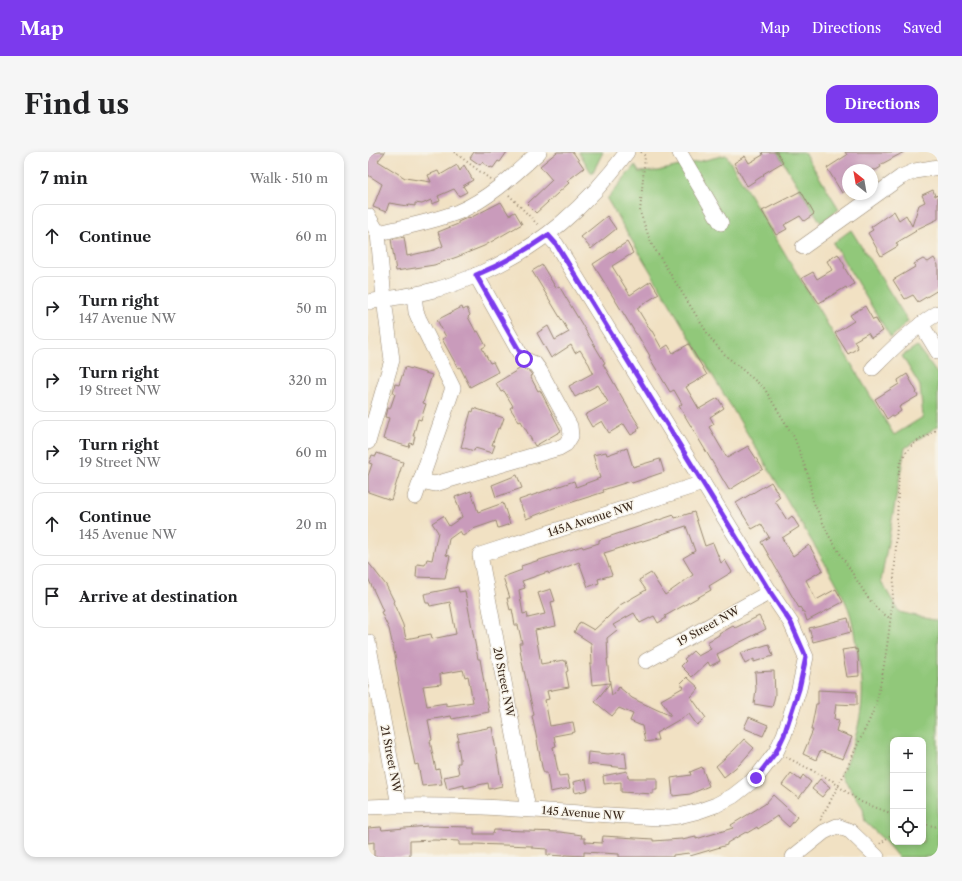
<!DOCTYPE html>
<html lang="en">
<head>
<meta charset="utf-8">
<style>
	body { margin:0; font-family:"Libre Caslon Text",serif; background:#f6f6f6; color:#202124 }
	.controls { position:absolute; right:12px; bottom:12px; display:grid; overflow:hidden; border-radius:8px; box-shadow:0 2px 6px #0003 }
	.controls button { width:36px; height:36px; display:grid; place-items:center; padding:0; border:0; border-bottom:1px solid #e0e0e0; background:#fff; color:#202124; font:20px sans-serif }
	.compass { position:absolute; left:474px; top:12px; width:36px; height:36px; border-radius:50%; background:#fff; box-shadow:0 2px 6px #0003; rotate:329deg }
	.stop { position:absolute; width:12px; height:12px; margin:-9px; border:3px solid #7c3aed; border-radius:50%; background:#fff }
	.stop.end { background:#7c3aed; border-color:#fff; box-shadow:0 1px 4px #0008 }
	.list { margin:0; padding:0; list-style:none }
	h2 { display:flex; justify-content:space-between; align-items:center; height:52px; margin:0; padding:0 16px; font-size:17px }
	h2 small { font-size:13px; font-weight:400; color:#757577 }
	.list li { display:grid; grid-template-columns:26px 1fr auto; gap:12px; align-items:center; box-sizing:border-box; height:64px; margin:0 8px 8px; padding:0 8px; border:1px solid #e0e0e0; border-radius:12px }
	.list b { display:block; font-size:15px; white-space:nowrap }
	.list p { margin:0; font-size:13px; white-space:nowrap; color:#757577 }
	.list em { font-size:13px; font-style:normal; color:#757577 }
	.icon { flex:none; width:22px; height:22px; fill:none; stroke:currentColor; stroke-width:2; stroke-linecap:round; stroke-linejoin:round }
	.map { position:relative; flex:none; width:570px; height:705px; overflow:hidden; border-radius:12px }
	header { display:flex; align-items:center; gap:24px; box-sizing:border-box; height:56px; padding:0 20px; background:#7c3aed; color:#fff }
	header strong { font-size:19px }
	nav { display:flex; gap:22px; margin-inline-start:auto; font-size:14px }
	.intro { display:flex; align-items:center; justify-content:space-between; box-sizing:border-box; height:96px; padding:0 24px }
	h1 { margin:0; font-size:28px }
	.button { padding:10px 18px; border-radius:12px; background:#7c3aed; color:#fff; font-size:14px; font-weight:700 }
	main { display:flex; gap:24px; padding:0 24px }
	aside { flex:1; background:#fff; border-radius:12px; box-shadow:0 2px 6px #0003 }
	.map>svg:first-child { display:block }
</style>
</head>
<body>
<header>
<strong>Map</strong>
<nav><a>Map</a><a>Directions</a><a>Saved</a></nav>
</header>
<div class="intro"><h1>Find us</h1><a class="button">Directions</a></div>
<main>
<aside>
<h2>7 min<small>Walk · 510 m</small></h2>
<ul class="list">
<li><svg class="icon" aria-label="ahead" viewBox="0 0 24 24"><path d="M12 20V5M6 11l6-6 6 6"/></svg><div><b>Continue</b></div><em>60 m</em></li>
<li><svg class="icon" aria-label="right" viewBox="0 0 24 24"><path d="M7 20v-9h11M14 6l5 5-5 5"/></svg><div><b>Turn right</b><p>147 Avenue NW</p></div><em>50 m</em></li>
<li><svg class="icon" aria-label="right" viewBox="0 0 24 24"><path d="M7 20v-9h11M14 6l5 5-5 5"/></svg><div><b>Turn right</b><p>19 Street NW</p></div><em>320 m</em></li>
<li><svg class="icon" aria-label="right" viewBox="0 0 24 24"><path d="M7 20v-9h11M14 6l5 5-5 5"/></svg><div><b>Turn right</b><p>19 Street NW</p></div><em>60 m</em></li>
<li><svg class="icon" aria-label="ahead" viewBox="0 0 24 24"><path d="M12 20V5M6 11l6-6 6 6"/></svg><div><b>Continue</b><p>145 Avenue NW</p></div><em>20 m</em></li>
<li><svg class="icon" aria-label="arrive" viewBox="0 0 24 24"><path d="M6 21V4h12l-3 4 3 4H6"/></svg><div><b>Arrive at destination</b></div></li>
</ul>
</aside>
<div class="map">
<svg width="570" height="705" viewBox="0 0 570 705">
	<rect width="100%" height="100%" fill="#f7f3e8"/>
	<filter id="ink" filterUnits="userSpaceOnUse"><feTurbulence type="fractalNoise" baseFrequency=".025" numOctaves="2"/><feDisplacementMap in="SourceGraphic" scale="8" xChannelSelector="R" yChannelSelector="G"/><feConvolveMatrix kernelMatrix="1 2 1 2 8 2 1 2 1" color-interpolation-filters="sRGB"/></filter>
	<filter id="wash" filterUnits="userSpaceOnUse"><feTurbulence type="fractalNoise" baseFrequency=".012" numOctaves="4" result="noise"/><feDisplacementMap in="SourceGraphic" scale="16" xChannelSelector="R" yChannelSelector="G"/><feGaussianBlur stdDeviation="0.9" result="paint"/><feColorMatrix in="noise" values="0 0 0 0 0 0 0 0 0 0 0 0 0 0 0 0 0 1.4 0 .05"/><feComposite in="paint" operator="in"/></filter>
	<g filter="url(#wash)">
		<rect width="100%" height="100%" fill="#f1e1c3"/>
		<g fill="#91c87a" stroke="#66794c" fill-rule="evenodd">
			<path d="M211 0H235L224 22Z"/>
			<path d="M409 0H436L471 57 453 71Z"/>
			<path d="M358 3 526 283 555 265 552 234 534 204 549 194 570 223V274L537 296 513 429 531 460 570 469V705H530L515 687 497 670 495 656 473 622C486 595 496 562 494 531 493 520 491 509 489 498 486 482 485 466 478 451 471 434 461 418 452 403L239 47 267 13 271 20 290 19ZM525 588H555V690H525Z"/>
			<path d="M483 78 540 169 523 186 465 91Z"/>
		</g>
		<g id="blocks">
			<g fill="#c99bbb" fill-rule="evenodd">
				<path d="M0 0H17L10 9 37 26 63 30 60 23 70 19 72 23 89 13 92 19 96 13 105 28 95 34 99 40 91 44 86 37 70 44 72 49 64 52 63 48 54 52 47 51V54L41 53 40 54 21 51 18 60 5 55 14 32 0 23Z"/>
				<path d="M106 0H139L132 10 130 9 125 16 123 15 122 16 114 10 112 13 102 6Z"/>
				<path d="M189 0H205L216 16 199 29 201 31 168 61 159 52 184 28 172 14Z"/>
				<path d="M394 0H409L415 10 395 22 396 23 379 34 366 11 377 4 381 11 395 3Z"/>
				<path d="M477 0H536L512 13 513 15 508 18H480V37L474 41 459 16 479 3Z"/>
				<path d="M565 38 567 44 570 43V67L547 78 548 79 528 91 530 94 513 104 500 81 505 78 503 75 526 59 531 68 538 63 544 74 551 53 557 50 554 43Z"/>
				<path d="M433 39 446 62 436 69 432 64 416 73 419 77 408 83 394 59Z"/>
				<path d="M133 50 141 63 147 60 154 72 116 94 89 105 66 113 28 119 23 87 36 85 39 104 66 98 75 94 70 80 90 72V70L101 65 102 66Z"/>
				<path d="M239 64 248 77 223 97 213 85Z"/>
				<path d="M259 90 265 101 244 114 262 143 283 129 291 142 269 156 283 179H284L294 197 300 193 305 201 321 192 339 223 318 235 331 257 350 246 356 256 342 265 346 272 341 275 359 306 380 294 395 317 361 338 311 254 314 252 306 238 302 240 281 205 282 204 269 182H268L225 112Z"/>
				<path d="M470 102 477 114 476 115 486 132 479 137 478 135 451 151 434 126 445 120 449 127 464 118 459 109Z"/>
				<path d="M566 106 570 113V138L550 150 545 143 537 147 525 128 547 115 546 112 555 107 560 110Z"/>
				<path d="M174 113 188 136 191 134 237 211 235 212 262 259 272 275 269 277 270 279 263 283 256 272 241 281 234 269 224 275 217 263 240 250 230 233 207 245 201 234 225 221 221 212 212 198 207 201 203 193 183 206 169 181 180 174 187 188 201 180 164 119Z"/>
				<path d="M497 154 505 168 508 167 515 179 503 186 500 181 486 189 490 196 480 202 467 181 486 169 482 163Z"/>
				<path d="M94 155 95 158 99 156 102 163 100 165 108 180 110 179 118 194 114 196 122 211 125 210 130 220 102 235 92 215 90 216 74 187 78 185 69 168Z"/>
				<path d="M37 215 64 223 55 251 58 252 55 261 53 268 50 267 45 284H47L45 292 42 291 41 295 15 287 21 266 17 265 19 256 22 257 27 242 25 241 27 232 31 233Z"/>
				<path d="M153 216 161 219 164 223 162 224 170 239 172 238 193 279 167 294 153 269 151 270 142 256 145 254 136 239 133 240 128 231Z"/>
				<path d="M539 222 549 240 548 241 550 244 531 255 533 259 525 265 523 264 519 267 507 247 531 232 530 228Z"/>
				<path d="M106 256 136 266 132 277 130 276 124 293H127L124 301 107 296 106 299 93 295 103 259 105 260Z"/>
				<path d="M259 296 265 315 292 307 296 320 264 331 263 329 235 338 236 340 186 356 158 367 151 348 206 329 208 335 232 326 225 303 238 300 239 303Z"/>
				<path d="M9 301 35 310 23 348 0 340V324L4 312 1 311 4 303 8 304Z"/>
				<path d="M149 323 154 336 128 345 124 333Z"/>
				<path d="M403 330 412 345 407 349 419 368 424 364 431 375 414 386 425 404 441 393 455 418 438 428 448 448 468 437 475 450 439 469 436 460H435L432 455 431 456 393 390 401 385 393 372 384 377 368 351Z"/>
				<path d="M103 339 110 360 135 351 142 372 130 376 128 369 105 377 95 384 92 379 81 387 78 403 82 404 77 426 48 425 49 412 57 413 59 407 64 408 70 380 64 371 75 364 81 374 94 365 87 345Z"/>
				<path d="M326 360 337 394 345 391 353 411 357 408 364 420 341 434 343 438 297 464 298 466 290 471 286 464 272 471 266 461 245 473 249 478 239 486 240 507H239L242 531 224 533 222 512H224L223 491 206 480 212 470 226 478 252 454V453L278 438 271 428 283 421 297 443 325 423 315 406 327 399 318 374 291 383V384L236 401 244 423 230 427 231 431 220 435 211 410 181 422 180 420 154 429 157 436 151 438 155 462 159 461 160 466 177 462 170 441 183 437 187 449 183 450 188 474 167 478 173 512 196 508V509H198L200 519 198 520 201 535 179 539 181 547 177 548 182 574 205 570 207 580 186 584 188 594 185 595 191 624 199 623 202 636 182 640 179 621H176L174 615 168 583 164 564 166 563 154 510 151 491H154L150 473H147L144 457 142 458 139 446H142L135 425 154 418 153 414 214 394 215 396 231 391V388L306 363 307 366Z"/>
				<path d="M0 410 18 433 26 449 25 450 35 473 38 487 63 482 64 487 88 482 82 450 62 454 61 451H58L56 442 90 435 91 440 97 439 110 507H112L121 560 84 567 83 564 60 568 64 588 62 589 68 618 71 617 74 632 54 634 50 612 47 613 30 530H31L27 508H28L21 477 13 460 15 459 0 426ZM95 518 97 525 100 524 105 550 78 554V551L59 554 55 534 73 532 72 522Z"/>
				<path d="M391 464 398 477 349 502 352 509 342 514 340 510 324 525 313 514 318 509 316 507 325 499 330 504 343 497 339 490 351 483V482L365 474 367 476Z"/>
				<path d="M480 466 483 480 445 490 441 476Z"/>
				<path d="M401 492 405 504 386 510V507L377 512 372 501Z"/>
				<path d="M487 496V498L489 497 490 503 491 524 479 525 474 498Z"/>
				<path d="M406 519 407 543 405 552 404 555 386 552 388 537 387 520Z"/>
				<path d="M319 525 331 536 323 545 338 566 329 573 321 562 288 581 290 588 277 590 274 574 262 569 265 562 251 556 244 564 227 550 242 531 244 544 251 535 264 546 272 550 303 564 293 548 316 535 312 532Z"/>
				<path d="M450 538 489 540V553L468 552 466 567 471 568 468 579 484 585 475 607 452 599 448 608 435 602 445 578H443L448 552H450Z"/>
				<path d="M381 565 400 573 395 584 376 576Z"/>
				<path d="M124 575 134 634 121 637 120 631 96 636V633L79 637 76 625 91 622 89 611H92V606L89 589 91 588 89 582Z"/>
				<path d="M376 587 386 596 372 612 356 625 348 614 366 598Z"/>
				<path d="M220 600 240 602 257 600 259 616 219 612Z"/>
				<path d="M334 615 341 634 322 642 305 644 303 626 323 623 322 620Z"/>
				<path d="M259 619 260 626H289V638H285V642L253 640V630L236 632 235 624Z"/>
				<path d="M423 621 432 628 435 623 443 630 431 646 414 633Z"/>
				<path d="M218 627 220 638 207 641 205 630Z"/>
				<path d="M452 627 462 635 454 645 444 637Z"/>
				<path d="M405 643 429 665 421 675 409 664 390 677 389 675 379 681 378 680 359 691V693L322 704 321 701 305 703V705H251V702L216 700V704L196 703V704L179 703V697L164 696V694L106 692V693H91V689L67 688 42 689V705H6V690L0 691V676L13 675 14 678 60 674 100 675V676H106V682H125L126 678 192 680 214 683 213 686H217V690L234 691 235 684 285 687V689L314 687V688L328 685V687L365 676 363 673 397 652Z"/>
			</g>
		</g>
	</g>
	<g filter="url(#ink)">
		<use href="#blocks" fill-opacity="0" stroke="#968670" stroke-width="1"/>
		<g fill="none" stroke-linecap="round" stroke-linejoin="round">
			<defs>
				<g id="minor">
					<path d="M312 1 353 71"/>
					<path d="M0 64 10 81 16 147 24 208 0 290"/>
					<path d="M10 81C37 75 64 70 90 60 121 47 147 22 171 0"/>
					<path d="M435 95 533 25 547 19 570 15"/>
					<path d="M46 143 48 160 51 167 85 236 47 345"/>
					<path d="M0 150C22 146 44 144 66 138 82 134 97 128 111 122 173 95 219 54 259 0"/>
					<path d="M553 172 570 200"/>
					<path d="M505 216C525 196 545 176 570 161"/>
					<path d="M53 329 67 332 191 296 198 292 203 284 202 274 172 219 167 212 155 207 108 123"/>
					<path d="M0 490 31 653"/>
					<path d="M278 509 402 440"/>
					<path d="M0 655C98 650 195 661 294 666L311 664 331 659 348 653 365 644 388 626 408 600 416 583 431 537 438 505 423 471 402 440 188 92 180 83"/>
					<path d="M160 657 112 403 335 331"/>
					<path d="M425 705 456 680 469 674 482 679 509 705"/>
				</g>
			</defs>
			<use href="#minor" stroke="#968670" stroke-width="16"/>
			<g stroke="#968670" stroke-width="2" stroke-dasharray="1 3" stroke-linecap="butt">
				<path d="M86 0 122 27"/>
				<path d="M273 0 277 4 272 60 283 91 343 187 357 203 396 236 426 285 440 323 445 349 461 384 500 446 510 458 523 467"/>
				<path d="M141 43 171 74"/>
				<path d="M418 605 465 629 470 634 493 650 525 662"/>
				<path d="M453 668 452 667C466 644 478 619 489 594 496 579 505 563 509 547 527 471 528 393 531 315 539 292 550 289 570 277"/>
				<path d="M555 672 570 675"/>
				<path d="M512 692 525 681"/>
			</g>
			<use href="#minor" stroke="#fff" stroke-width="15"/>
		</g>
	</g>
	<g fill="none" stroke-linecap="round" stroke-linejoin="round" filter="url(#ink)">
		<path stroke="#7c3aed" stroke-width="5" d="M156 207 108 123C134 112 157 99 180 83L188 92 402 440 423 471 438 505 431 537 416 583 408 600 388 626"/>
	</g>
	<g text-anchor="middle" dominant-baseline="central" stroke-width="3" stroke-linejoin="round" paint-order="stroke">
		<g font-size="11" fill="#3b2a1e" stroke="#f7f3e8">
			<text transform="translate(223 367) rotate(-18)">145A Avenue NW</text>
			<text transform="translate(340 474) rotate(-29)">19 Street NW</text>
			<text transform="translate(136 530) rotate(79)">20 Street NW</text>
			<text transform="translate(23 607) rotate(79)">21 Street NW</text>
			<text transform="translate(215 661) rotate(4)">145 Avenue NW</text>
		</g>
	</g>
</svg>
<div class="controls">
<button>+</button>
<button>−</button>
<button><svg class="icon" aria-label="locate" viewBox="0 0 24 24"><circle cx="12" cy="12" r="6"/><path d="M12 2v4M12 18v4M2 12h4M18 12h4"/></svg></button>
</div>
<svg class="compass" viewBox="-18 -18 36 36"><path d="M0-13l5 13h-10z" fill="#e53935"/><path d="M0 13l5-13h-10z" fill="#757577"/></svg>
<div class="stop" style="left:156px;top:207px"></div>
<div class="stop end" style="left:388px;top:626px"></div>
</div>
</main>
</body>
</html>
